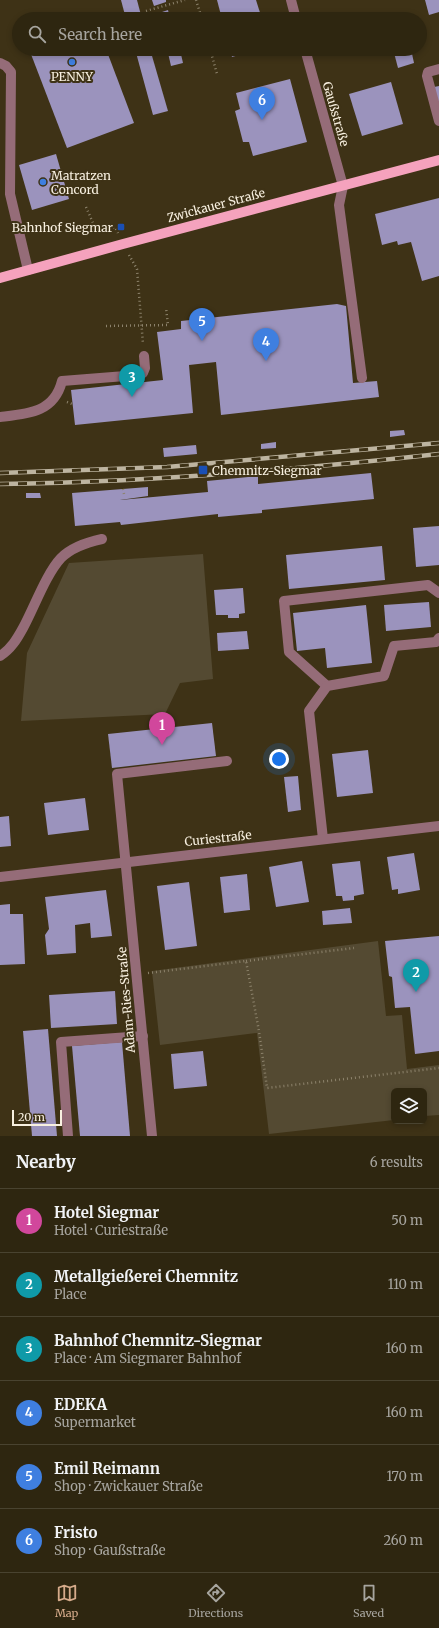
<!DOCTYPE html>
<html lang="en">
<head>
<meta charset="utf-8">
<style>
	body { margin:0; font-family:Merriweather,serif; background:#362e19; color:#f1f3f6 }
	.controls { position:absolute; right:12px; bottom:12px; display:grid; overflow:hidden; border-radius:6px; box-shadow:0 2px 6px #0003 }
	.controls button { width:36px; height:36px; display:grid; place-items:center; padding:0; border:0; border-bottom:1px solid #494330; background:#2e2610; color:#f1f3f6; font:20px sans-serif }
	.scale { position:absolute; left:12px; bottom:10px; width:50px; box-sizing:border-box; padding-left:4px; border:2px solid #f8f0e0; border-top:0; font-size:11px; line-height:14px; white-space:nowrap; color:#f8f0e0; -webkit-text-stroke:3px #3e3216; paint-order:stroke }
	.you { position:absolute; left:279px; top:759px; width:14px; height:14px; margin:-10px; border:3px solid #fff; border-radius:50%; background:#1a73e8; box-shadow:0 0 0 6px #1a73e833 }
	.badge { display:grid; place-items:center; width:26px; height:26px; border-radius:50%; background:#d6ab8b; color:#fff; font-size:13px; font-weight:700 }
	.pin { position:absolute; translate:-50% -33px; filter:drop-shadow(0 1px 2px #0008) }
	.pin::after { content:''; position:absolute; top:21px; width:14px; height:12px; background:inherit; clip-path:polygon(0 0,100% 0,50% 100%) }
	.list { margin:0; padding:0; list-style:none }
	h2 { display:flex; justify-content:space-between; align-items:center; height:52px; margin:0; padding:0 16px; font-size:17px }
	h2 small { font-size:13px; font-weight:400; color:#a7a59f }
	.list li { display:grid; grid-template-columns:26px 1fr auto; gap:12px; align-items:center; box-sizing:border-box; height:64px; padding:0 16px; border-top:1px solid #494330 }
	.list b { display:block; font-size:15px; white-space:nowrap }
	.list p { margin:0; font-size:13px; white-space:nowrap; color:#a7a59f }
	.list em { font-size:13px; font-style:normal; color:#a7a59f }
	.icon { flex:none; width:22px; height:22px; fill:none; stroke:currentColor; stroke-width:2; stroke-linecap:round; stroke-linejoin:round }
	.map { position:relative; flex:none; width:439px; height:1136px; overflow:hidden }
	.search { position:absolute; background:#2e2610; box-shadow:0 2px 6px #0003; left:12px; right:12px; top:12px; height:44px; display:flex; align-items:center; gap:10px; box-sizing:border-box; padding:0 14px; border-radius:22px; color:#a7a59f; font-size:15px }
	.sheet { height:436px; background:#2e2610 }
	nav { display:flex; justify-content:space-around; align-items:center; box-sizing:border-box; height:56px; border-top:1px solid #494330; background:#2e2610; font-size:11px; color:#a7a59f }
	nav a { display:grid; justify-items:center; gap:2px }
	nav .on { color:#d6ab8b }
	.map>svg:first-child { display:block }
</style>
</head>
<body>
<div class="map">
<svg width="439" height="1136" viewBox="0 0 439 1136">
	<rect width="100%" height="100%" fill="#3e3216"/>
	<g fill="#544a32">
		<path d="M203 554 213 679 180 683 165 714 21 721 27 653 69 563Z"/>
		<path d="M378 941 386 1016 402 1015 407 1069 439 1065V1115L424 1116V1091H394V1120L269 1134 257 1033 160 1045 152 971Z"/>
	</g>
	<g fill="#9b93bd">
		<path d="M121 0H137L142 19H126Z"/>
		<path d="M152 0H166V2L154 6Z"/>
		<path d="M217 0H256L262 19H222Z"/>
		<path d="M425 0H439V12L429 15Z"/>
		<path d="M168 10 170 19H157L156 14Z"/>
		<path d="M29 49H106L134 123 67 148Z"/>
		<path d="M135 49H150L168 111 153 115Z"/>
		<path d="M230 49H259L232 57Z"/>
		<path d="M393 49H411L414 63 398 68Z"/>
		<path d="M180 50 183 63 171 66 168 53Z"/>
		<path d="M290 79 307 142 253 156 249 142H243L235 111 240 109 236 93Z"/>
		<path d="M391 82 403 124 362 136 349 94Z"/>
		<path d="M439 86V105L434 87Z"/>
		<path d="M56 154 69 199 32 210 19 165Z"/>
		<path d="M439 198V276L422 281 411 242 398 245 397 241 382 245 375 214Z"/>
		<path d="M337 304 346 306 353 383 377 381 379 397 221 415 216 362 189 365 193 413 75 425 71 390 163 380 157 332 181 329V321Z"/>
		<path d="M404 430 405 435 390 437V431Z"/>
		<path d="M276 442V448L261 449V444Z"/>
		<path d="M196 445 197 454 164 457 163 448Z"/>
		<path d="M371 473 374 499 262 510V513L218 517V514L121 525 120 522 75 526 72 493 148 487V496L120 500 208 492 207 481 258 476V484Z"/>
		<path d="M26 493H40L41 498H26Z"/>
		<path d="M439 526V565L416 567 413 528Z"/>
		<path d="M382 546 385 580 289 589 286 555Z"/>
		<path d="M243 588 245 613 239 614V618H228V615H216L214 590Z"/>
		<path d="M429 602 431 627 386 631 384 605Z"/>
		<path d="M366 605 372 663 327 668 325 648 297 651 293 613Z"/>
		<path d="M247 631 249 649 218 651 217 633Z"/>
		<path d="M212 723 216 756 112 768 108 734Z"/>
		<path d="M368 750 373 793 337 797 332 754Z"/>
		<path d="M298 776 301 810 288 812 284 777Z"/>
		<path d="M85 798 89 830 48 835 44 803Z"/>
		<path d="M9 816 11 846 0 847V817Z"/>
		<path d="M414 853 420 890 398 894V889L392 890 387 857Z"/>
		<path d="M302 861 309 902 276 907 269 867Z"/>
		<path d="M360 861 364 894 354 896V900L343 901 342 896H336L332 864Z"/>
		<path d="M247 874 250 910 224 913 220 877Z"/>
		<path d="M189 882 197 946 165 950 157 886Z"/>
		<path d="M106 890 112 936 91 938 90 923 75 925 76 953 47 955 45 935 49 929 45 897Z"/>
		<path d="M10 904V914H23L25 964 0 965V905Z"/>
		<path d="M350 908 352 923 323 925 322 911Z"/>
		<path d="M439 936V1051L415 1054 410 1007 395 1008 392 977 389 976 385 941Z"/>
		<path d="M115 991 117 1024 51 1028 49 995Z"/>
		<path d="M48 1029 57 1136H32L23 1031Z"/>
		<path d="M122 1042 130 1136H80L72 1046Z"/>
		<path d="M203 1051 207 1086 174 1089 171 1054Z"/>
	</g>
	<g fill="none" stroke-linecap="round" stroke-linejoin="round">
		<g stroke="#8d836c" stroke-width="2.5" stroke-dasharray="1 3" stroke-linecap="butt">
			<path d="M196 0 202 19"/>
			<path d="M146 11 185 0"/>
			<path d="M210 49 217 74"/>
			<path d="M157 51 166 49"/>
			<path d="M86 207 97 232 115 227 118 233"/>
			<path d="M129 255 137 269 143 344"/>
			<path d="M106 326 168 325 166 308"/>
			<path d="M67 402 72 404"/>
			<path d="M123 489 124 494"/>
			<path d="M246 961 354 948"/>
			<path d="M148 973 246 961 259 1031 267 1088 439 1068"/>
		</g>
		<g stroke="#956c78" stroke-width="10">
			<path d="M291 0 296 19"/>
			<path d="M305 49 343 186 339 205 362 378"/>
			<path d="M0 63 6 66 11 72 10 194 28 270"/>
			<path d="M439 69 428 72 427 76 439 121"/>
			<path d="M0 417C27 414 54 413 62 381L138 375 143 373 145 368 144 356"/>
			<path d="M0 656C11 649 17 639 23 628 34 608 46 574 61 558 72 547 88 542 102 539"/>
			<path d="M327 686 289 652 284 601 428 585 439 593"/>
			<path d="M323 839 309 711 327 686 384 676 394 646 436 642 439 638"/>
			<path d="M0 877 439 826"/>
			<path d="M68 1136 61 1042 143 1036"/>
			<path d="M152 1136 117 774 227 761"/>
		</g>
		<path stroke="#f5a2bd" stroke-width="10" d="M0 278 123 244 439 160"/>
		<defs>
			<g id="rail">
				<path d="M0 473 167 467 439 443"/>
				<path d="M0 484C147 482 293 470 439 454"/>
			</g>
		</defs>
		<use href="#rail" stroke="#bdb4a0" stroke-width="4.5"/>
		<use href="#rail" stroke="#3e3216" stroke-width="3" stroke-dasharray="9" stroke-linecap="butt"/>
	</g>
	<g fill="#3f7fe0" stroke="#3e3216" stroke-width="1.5">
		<circle cx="72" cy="62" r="4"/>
		<circle cx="43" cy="182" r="4"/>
	</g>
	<g fill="#1a4fb4" stroke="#3e3216" stroke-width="1.5">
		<rect x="117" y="223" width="8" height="8" rx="2"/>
		<rect x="198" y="465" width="10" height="10" rx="2"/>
	</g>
	<g text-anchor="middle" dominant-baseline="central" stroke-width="4" stroke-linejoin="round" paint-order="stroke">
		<g font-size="12" fill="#f8f0e0" stroke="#3e3216" text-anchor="start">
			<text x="72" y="76" text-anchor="middle">PENNY</text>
			<text x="51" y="175">Matratzen<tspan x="51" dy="14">Concord</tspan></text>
			<text x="113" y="227" text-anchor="end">Bahnhof Siegmar</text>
			<text x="212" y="470">Chemnitz-Siegmar</text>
		</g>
		<g font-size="12" fill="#f8f0e0" stroke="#3e3216">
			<text transform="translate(336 114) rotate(74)">Gaußstraße</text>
			<text transform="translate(216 205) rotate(-15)">Zwickauer Straße</text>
			<text transform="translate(218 838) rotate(-6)">Curiestraße</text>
			<text transform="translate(126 1000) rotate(-95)">Adam-Ries-Straße</text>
		</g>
	</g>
</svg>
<div class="controls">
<button><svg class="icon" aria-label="layers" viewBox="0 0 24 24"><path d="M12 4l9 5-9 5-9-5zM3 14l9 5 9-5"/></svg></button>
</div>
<div class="scale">20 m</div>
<div class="you"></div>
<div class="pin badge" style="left:162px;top:745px;background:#d1479c">1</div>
<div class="pin badge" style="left:416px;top:992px;background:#0f9aa8">2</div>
<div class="pin badge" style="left:132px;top:397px;background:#0f9aa8">3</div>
<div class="pin badge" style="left:266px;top:361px;background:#3f7fe0">4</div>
<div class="pin badge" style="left:202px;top:341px;background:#3f7fe0">5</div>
<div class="pin badge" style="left:262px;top:120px;background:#3f7fe0">6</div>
<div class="search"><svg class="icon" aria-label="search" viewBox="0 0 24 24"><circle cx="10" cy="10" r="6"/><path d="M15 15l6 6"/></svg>Search here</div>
</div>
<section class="sheet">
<h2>Nearby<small>6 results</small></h2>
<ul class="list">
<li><span class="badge" style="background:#d1479c">1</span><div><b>Hotel Siegmar</b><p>Hotel · Curiestraße</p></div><em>50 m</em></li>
<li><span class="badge" style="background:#0f9aa8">2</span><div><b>Metallgießerei Chemnitz</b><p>Place</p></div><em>110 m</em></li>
<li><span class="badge" style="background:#0f9aa8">3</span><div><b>Bahnhof Chemnitz-Siegmar</b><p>Place · Am Siegmarer Bahnhof</p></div><em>160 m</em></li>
<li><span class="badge" style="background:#3f7fe0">4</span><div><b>EDEKA</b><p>Supermarket</p></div><em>160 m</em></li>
<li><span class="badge" style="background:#3f7fe0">5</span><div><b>Emil Reimann</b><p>Shop · Zwickauer Straße</p></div><em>170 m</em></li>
<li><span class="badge" style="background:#3f7fe0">6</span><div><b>Fristo</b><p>Shop · Gaußstraße</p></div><em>260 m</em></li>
</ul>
</section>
<nav>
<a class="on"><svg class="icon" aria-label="map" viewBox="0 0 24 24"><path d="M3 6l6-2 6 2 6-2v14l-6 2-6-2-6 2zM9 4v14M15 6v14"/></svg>Map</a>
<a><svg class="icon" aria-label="directions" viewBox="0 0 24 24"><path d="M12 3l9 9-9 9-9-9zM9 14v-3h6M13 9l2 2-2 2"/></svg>Directions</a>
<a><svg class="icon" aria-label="saved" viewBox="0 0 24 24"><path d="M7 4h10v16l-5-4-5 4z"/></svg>Saved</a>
</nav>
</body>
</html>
